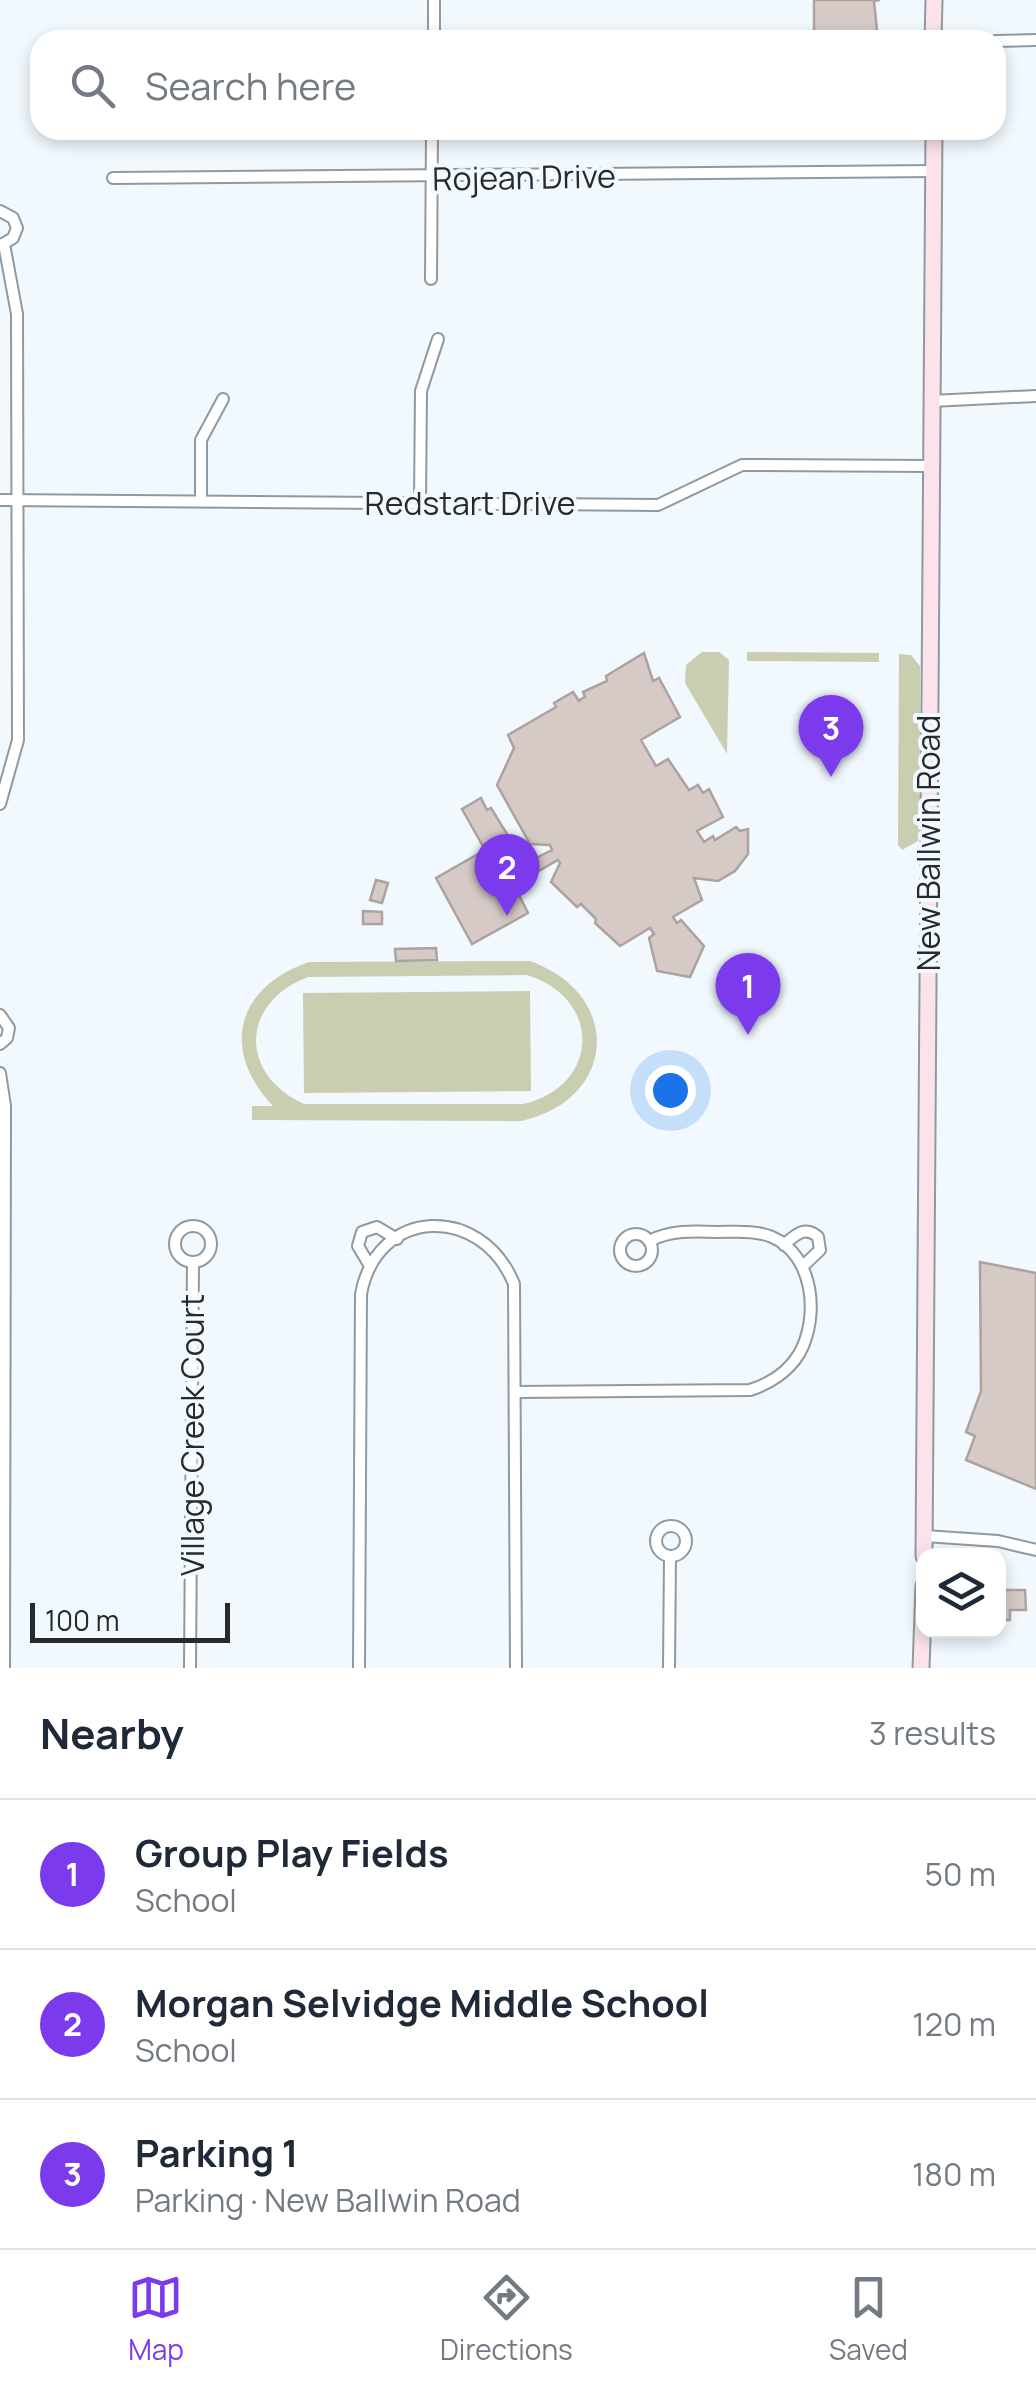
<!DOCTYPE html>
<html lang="en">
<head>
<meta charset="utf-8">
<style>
	body { margin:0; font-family:Manrope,sans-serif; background:#f6f6f7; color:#1f2937 }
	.controls { position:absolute; right:30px; bottom:30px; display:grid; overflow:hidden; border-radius:20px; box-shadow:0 5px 15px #0003 }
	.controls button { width:90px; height:90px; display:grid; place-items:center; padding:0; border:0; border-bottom:2px solid #e0e1e3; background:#fff; color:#1f2937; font:50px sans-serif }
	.scale { position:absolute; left:30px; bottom:25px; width:200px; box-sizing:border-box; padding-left:10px; border:5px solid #262a2c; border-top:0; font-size:28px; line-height:35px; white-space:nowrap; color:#262a2c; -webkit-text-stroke:8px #f1f9ff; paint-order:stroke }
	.you { position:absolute; left:670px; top:1090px; width:35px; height:35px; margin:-25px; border:8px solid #fff; border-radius:50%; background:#1a73e8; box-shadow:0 0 0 15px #1a73e833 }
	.badge { display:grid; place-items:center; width:65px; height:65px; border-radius:50%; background:#7c3aed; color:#fff; font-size:32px; font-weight:700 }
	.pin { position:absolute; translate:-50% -82px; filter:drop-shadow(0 2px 5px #0008) }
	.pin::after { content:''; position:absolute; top:52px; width:35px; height:30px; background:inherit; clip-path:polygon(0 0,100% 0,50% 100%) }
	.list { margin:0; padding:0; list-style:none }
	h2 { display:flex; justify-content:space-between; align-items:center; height:130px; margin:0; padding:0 40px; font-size:42px }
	h2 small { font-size:32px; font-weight:400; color:#747a83 }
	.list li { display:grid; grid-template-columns:65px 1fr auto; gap:30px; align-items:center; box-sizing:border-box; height:150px; padding:0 40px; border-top:2px solid #e0e1e3 }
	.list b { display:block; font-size:38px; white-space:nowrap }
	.list p { margin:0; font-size:32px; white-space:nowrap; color:#747a83 }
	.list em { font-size:32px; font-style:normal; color:#747a83 }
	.icon { flex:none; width:55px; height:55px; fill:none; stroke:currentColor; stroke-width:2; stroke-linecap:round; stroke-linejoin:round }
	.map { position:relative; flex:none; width:1036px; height:1668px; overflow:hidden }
	.search { position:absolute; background:#fff; box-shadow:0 5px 15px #0003; left:30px; right:30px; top:30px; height:110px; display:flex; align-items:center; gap:25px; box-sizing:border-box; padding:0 35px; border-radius:30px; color:#747a83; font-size:38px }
	.sheet { height:580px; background:#fff }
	nav { display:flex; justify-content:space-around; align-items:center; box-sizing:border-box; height:140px; border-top:2px solid #e0e1e3; background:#fff; font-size:28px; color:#747a83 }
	nav a { display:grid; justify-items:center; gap:5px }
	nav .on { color:#7c3aed }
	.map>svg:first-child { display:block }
</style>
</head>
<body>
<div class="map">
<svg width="1036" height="1668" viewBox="0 0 1036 1668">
	<rect width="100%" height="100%" fill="#f1f9ff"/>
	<g fill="#c9ceb0" fill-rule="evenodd">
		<path d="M702 652H719L729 660 727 754 685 683 686 665Z"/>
		<path d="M747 652 879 653V662L747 661Z"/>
		<path d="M899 654 911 655 920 666V830L918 841 902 850 898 845Z"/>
		<path d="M530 961C623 994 618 1100 521 1121L252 1120V1106H273C220 1050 236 987 309 962ZM527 975C603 999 600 1086 523 1104H304C238 1074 241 1002 308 977Z"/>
		<path d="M530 991 531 1091 304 1093 303 993Z"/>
	</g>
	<g fill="#d6cac6" stroke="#aea29f" stroke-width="2.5">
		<path d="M814 0H880L874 1 878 40H849V32H820V40H814Z"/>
		<path d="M644 653 653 681 659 678 680 717 641 740 656 766 668 759 689 790 698 785 703 793 709 789 723 817 697 831 704 842 713 836 715 840 736 827 740 831 748 829V854L735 871 718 881 694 878 702 900 673 917 677 923 681 920 704 946 690 977 657 971 649 938 654 934 650 928 620 946 595 923 596 919 581 904 577 907 551 882 560 863 558 860 525 879 529 887 518 893 528 913 472 944 436 878 485 850 462 809 481 798 487 810 491 808 523 860 531 855 534 859 552 850 550 845 530 844 497 785 514 748 508 735 556 707 554 703 573 692 579 701 581 699 585 697 583 692 607 681 606 676Z"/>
		<path d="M376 880 388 883 382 903 370 900Z"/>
		<path d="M363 911 382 912V924H363Z"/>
		<path d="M436 948 437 960 396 961 395 949Z"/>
		<path d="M980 1262 1036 1273V1489L966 1460 975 1436 966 1432 981 1391Z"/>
		<path d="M998 1590H1025L1026 1610H1010V1620H998Z"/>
	</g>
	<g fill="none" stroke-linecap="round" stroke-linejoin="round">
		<defs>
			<g id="minor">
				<path d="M434 40V0"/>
				<path d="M996 41 1036 40"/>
				<path d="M113 178 935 171"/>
				<path d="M0 211 13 218 17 228 13 238 1 245"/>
				<path d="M431 279 432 130"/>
				<path d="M931 401 1036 396"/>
				<path d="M0 500 658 505 742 465 930 466"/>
				<path d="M201 501V440L223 399"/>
				<path d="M420 502 421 391 438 339"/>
				<path d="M0 804 18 740 17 314 4 244"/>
				<path d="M0 1015 9 1028 7 1038 0 1044"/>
				<path d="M0 1073 5 1106 4 1668"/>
				<circle cx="193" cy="1244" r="18"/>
				<circle cx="636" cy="1250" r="16"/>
				<path d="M784 1245C795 1235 805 1225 818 1237L820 1250 803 1266"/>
				<path d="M370 1266 358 1246 362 1232 377 1227 397 1239"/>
				<path d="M516 1392 750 1390C769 1384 788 1372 799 1354 820 1317 814 1255 772 1237 756 1230 735 1232 718 1232 693 1231 671 1230 649 1241"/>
				<circle cx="671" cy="1541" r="15"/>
				<path d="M925 1536 998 1541 1036 1550"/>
				<path d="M190 1668 193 1263"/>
				<path d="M359 1668 361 1294C377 1207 481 1203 514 1284L516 1668"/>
				<path d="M669 1668 670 1556"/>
			</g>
			<g id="secondary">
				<path d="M933 40 934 0"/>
				<path d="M924 1556 934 130"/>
				<path d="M921 1668 924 1586"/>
			</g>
		</defs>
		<use href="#minor" stroke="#9199a0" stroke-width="14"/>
		<use href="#secondary" stroke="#9199a0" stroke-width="19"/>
		<use href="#minor" stroke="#fff" stroke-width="10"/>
		<use href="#secondary" stroke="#fce3eb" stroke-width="15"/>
	</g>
	<g text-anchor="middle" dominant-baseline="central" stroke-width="8" stroke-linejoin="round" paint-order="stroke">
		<g font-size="32" fill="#262a2c" stroke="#f1f9ff">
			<text transform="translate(524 177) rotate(-1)">Rojean Drive</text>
			<text x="470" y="503">Redstart Drive</text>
			<text transform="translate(928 843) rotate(-90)">New Ballwin Road</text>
			<text transform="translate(192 1435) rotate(-90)">Village Creek Court</text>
		</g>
	</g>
</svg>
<div class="controls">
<button><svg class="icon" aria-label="layers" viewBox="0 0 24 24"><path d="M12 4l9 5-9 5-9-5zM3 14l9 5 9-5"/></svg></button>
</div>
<div class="scale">100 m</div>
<div class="you"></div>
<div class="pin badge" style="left:748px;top:1035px">1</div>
<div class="pin badge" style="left:507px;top:916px">2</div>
<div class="pin badge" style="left:831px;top:777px">3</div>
<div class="search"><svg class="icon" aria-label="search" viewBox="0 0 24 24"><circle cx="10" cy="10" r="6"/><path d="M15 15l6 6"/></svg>Search here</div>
</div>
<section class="sheet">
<h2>Nearby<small>3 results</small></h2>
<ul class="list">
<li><span class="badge">1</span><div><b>Group Play Fields</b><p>School</p></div><em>50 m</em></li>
<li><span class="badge">2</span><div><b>Morgan Selvidge Middle School</b><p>School</p></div><em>120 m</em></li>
<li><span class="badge">3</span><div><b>Parking 1</b><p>Parking · New Ballwin Road</p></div><em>180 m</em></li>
</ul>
</section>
<nav>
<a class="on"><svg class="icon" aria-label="map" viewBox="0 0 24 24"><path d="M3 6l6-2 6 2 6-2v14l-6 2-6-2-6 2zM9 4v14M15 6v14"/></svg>Map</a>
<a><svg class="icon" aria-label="directions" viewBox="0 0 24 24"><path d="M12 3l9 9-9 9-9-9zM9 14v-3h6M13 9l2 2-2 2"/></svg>Directions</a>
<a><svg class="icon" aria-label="saved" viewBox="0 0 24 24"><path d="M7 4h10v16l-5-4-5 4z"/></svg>Saved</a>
</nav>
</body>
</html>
